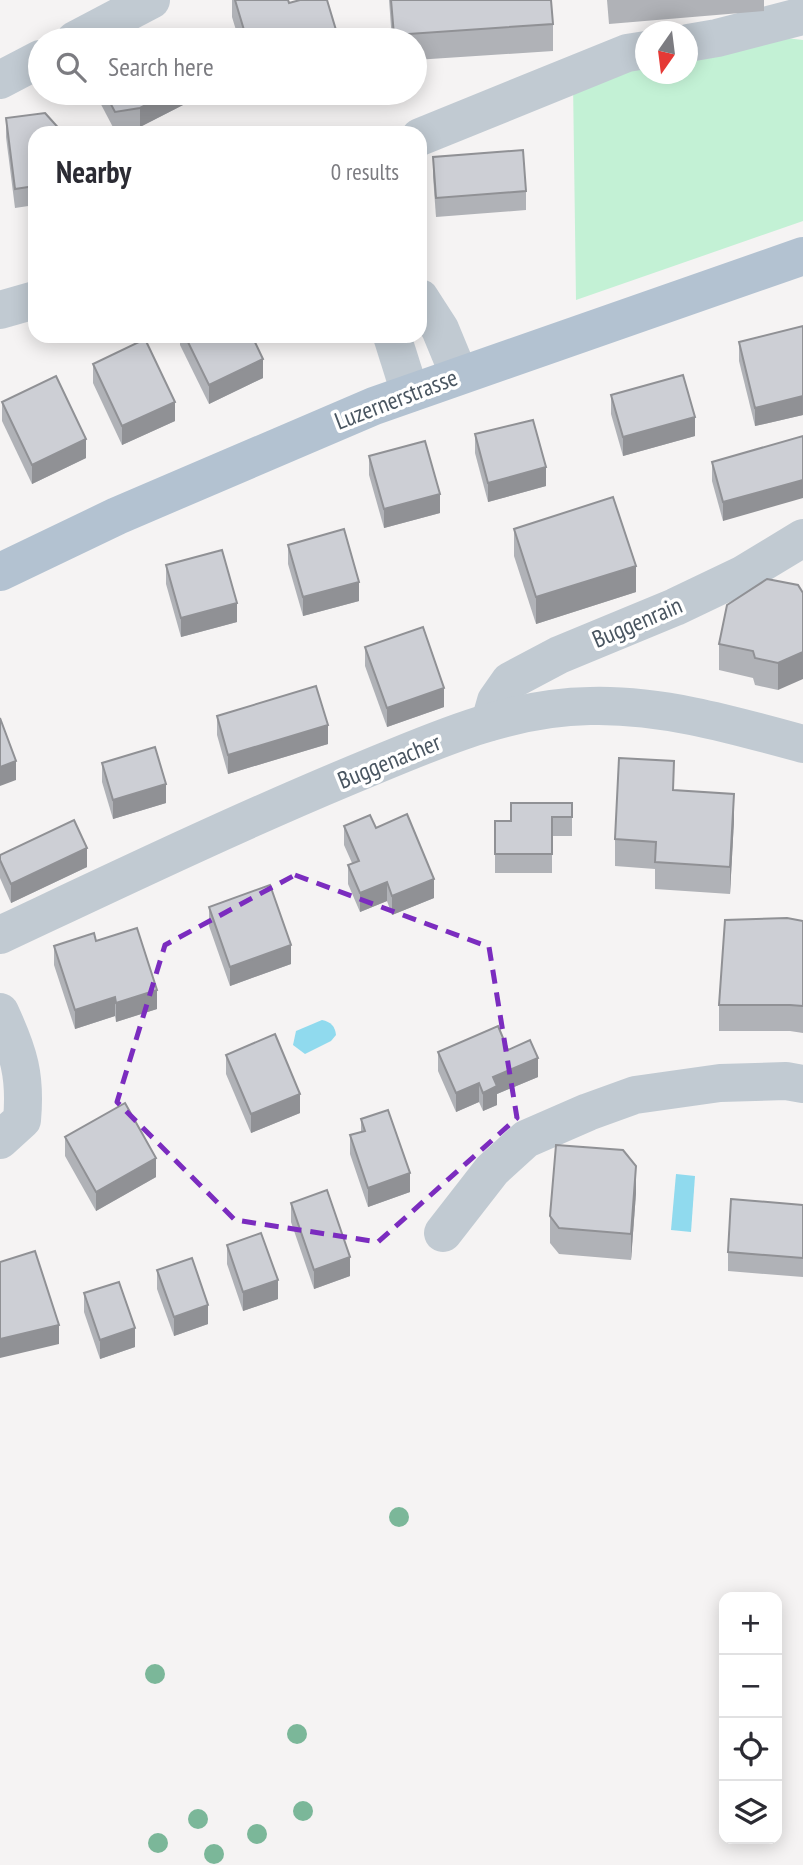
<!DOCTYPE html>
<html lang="en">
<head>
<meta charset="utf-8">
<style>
	body { margin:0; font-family:"PT Sans Narrow",sans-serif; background:#f7f7f7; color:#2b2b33 }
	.controls { position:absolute; right:21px; bottom:21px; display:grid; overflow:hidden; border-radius:14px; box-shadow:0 4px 18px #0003 }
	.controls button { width:63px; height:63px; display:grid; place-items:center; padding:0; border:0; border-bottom:2px solid #e1e1e2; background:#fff; color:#2b2b33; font:35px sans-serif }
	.compass { position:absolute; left:635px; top:21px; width:63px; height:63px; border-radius:50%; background:#fff; box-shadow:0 4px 18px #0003; rotate:194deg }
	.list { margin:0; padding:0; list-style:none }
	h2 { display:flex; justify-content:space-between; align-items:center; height:91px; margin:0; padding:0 28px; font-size:30px }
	h2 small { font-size:23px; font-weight:400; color:#7c7c81 }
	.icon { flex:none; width:38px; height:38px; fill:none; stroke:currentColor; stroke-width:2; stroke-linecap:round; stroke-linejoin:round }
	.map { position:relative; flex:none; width:803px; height:1865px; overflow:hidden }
	.search { position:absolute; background:#fff; box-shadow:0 4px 18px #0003; left:28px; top:28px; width:399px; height:77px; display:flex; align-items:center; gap:18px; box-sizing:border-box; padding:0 24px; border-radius:38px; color:#7c7c81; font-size:26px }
	.panel { position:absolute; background:#fff; box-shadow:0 4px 18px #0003; left:28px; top:126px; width:399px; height:217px; border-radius:21px }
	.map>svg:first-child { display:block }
</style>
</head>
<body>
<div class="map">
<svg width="803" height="1865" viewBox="0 0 803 1865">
	<rect width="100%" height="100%" fill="#f5f3f3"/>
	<path fill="#c3f1d5" d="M786 38 803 40V221L576 300 573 82 645 62 646 74H688V55Z"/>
	<g fill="#90daee">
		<path d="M322 1020C331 1022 335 1026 336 1035L331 1041 305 1054 293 1045 296 1031Z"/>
		<path d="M676 1174 695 1176 691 1232 671 1230Z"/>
	</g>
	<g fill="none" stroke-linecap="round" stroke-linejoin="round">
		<g stroke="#c1cad2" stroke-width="38">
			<path d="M75 40 151 0"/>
			<path d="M688 43 717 38 803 16"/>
			<path d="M0 80 40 59"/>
			<path d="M420 137 627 53 646 50"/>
			<path d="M420 298 440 329 459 375"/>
			<path d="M0 310 35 300"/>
			<path d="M392 336 410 393"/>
			<path d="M490 722 496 701 510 681 559 655 675 607 742 575 803 538"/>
			<path d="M0 935C115 881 230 826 347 777 425 745 504 707 590 706 661 704 734 725 803 744"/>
			<path d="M0 1012C19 1053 26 1076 22 1120L0 1140"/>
			<path d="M443 1233 492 1170 526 1139 588 1112 635 1095 720 1083 786 1081 803 1084"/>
		</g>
		<path stroke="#b3c2d1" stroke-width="38" d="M0 572 117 516 374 406 803 256"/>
	</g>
	<g fill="#7bb799">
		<circle cx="399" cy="1517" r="10"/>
		<circle cx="155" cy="1674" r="10"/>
		<circle cx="297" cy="1734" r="10"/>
		<circle cx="303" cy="1811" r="10"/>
		<circle cx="198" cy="1819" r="10"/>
		<circle cx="257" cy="1834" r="10"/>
		<circle cx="158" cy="1843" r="10"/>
		<circle cx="214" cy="1854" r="10"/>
	</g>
	<g fill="#b0b2b7">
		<path d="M232 0H288L289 3 339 40H239L232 17Z"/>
		<path d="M389 0H551L553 24V51L415 60V40H392Z"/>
		<path d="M607 0H764V11L609 24Z"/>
		<path d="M95 93H183V105L140 127 115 131Z"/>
		<path d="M6 118 35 133V205L15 208 6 137Z"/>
		<path d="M433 157 526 191V210L436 217 433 176Z"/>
		<path d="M803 326V415L755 426 739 361V342Z"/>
		<path d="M180 336H252L263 378 209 404 180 345Z"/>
		<path d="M93 364 175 421 122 445 93 383Z"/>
		<path d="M611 395 695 436 623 456 611 414Z"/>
		<path d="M2 402 86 458 32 484 2 421Z"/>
		<path d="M475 434 546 486 488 502 475 453Z"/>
		<path d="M803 436 723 521 712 481V462Z"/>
		<path d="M369 456 440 513 384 528 369 475Z"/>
		<path d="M514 529 636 592 536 624 514 556Z"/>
		<path d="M288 545 359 601 303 616 288 564Z"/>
		<path d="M166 565 237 622 181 637 166 584Z"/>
		<path d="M798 585 778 690 755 685 753 678 719 670V644Z"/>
		<path d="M365 647 444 707 387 727 365 666Z"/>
		<path d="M217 716 328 744 228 774 217 735Z"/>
		<path d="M102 763 166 803 113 819 102 782Z"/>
		<path d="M674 790 734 820 730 894 655 889V869L615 866V839Z"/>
		<path d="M572 803V836H552V873H495V821H511Z"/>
		<path d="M344 826 376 828 434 898 392 915 387 901 360 912 348 884V865L352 863 344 845Z"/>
		<path d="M0 855 87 867 11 903 0 878Z"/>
		<path d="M209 907 291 964 230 986 209 926Z"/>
		<path d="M803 921V1033L790 1031H719V1005Z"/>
		<path d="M96 941 157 1009 116 1022 115 1016 75 1029 54 965V946Z"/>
		<path d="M508 1050 538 1077 497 1094V1105L483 1111 479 1102 456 1112 438 1071V1052Z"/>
		<path d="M226 1055 300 1113 251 1133 226 1074Z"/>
		<path d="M361 1119 410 1192 368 1207 350 1154V1135L361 1132Z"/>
		<path d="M65 1137 156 1177 96 1211 65 1156Z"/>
		<path d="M636 1193 631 1260 559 1254 550 1243V1216Z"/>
		<path d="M291 1203 350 1276 314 1289 291 1222Z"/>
		<path d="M803 1205V1277L728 1271V1252Z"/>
		<path d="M227 1245 278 1299 243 1311 227 1264Z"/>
		<path d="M157 1270 208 1324 174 1336 157 1289Z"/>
		<path d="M84 1293 135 1347 100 1359 84 1312Z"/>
	</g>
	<g fill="#909195">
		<path d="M169 93H183V105L140 127V108Z"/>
		<path d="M255 93H268L255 96Z"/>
		<path d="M263 359V378L209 404V385Z"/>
		<path d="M803 396V415L755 426V408Z"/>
		<path d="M175 402V421L122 445V426Z"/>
		<path d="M695 417V436L623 456V437Z"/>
		<path d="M86 439V458L32 484V465Z"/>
		<path d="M546 467V486L488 502V483Z"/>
		<path d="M803 480V498L723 521V502Z"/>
		<path d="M440 494V513L384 528V509Z"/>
		<path d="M636 566V592L536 624V597Z"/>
		<path d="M359 582V601L303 616V597Z"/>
		<path d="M237 603V622L181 637V618Z"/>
		<path d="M803 652V679L778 690V663Z"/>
		<path d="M444 688V707L387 727V708Z"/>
		<path d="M328 725V744L228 774V755Z"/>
		<path d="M16 761V780L0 786V767Z"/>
		<path d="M166 784V803L113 819V800Z"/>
		<path d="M734 794V820L730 894V867Z"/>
		<path d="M87 848V867L11 903V884Z"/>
		<path d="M434 879V898L392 915V896Z"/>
		<path d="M387 882V901L360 912V893Z"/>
		<path d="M291 945V964L230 986V967Z"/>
		<path d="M157 990V1009L116 1022V1003Z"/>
		<path d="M115 997V1016L75 1029V1010Z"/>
		<path d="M538 1058V1077L497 1094V1105L483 1111V1093L493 1077Z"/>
		<path d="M479 1083V1102L456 1112V1093Z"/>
		<path d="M300 1094V1113L251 1133V1114Z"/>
		<path d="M156 1158V1177L96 1211V1192Z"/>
		<path d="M636 1166V1193L631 1260V1234Z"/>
		<path d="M410 1173V1192L368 1207V1188Z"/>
		<path d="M350 1257V1276L314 1289V1270Z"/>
		<path d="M278 1280V1299L243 1311V1292Z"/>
		<path d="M208 1305V1324L174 1336V1317Z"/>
		<path d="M59 1325V1344L0 1358V1339Z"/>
		<path d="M135 1328V1347L100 1359V1340Z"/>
	</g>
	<g fill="#cdcfd5" stroke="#909195" stroke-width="2">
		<path d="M235 0H288L289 3 300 0H327L339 40H247Z"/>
		<path d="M391 0H551L553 24 394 35Z"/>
		<path d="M156 35 159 40H146Z"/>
		<path d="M105 93H169L140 108 115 112Z"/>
		<path d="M45 113 63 133H35V186L15 189 6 118Z"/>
		<path d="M523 150 526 191 436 198 433 157Z"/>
		<path d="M803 326V396L755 408 739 342Z"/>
		<path d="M185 336H252L263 359 209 385Z"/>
		<path d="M145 339 175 402 122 426 93 364Z"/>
		<path d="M683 375 695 417 623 437 611 395Z"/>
		<path d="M56 376 86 439 32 465 2 402Z"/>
		<path d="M533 420 546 467 488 483 475 434Z"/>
		<path d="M803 436V480L723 502 712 462Z"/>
		<path d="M425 441 440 494 384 509 369 456Z"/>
		<path d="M613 497 636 566 536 597 514 529Z"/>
		<path d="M344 529 359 582 303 597 288 545Z"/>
		<path d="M222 550 237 603 181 618 166 565Z"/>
		<path d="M767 579 798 585 803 593V652L778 663 755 658 753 651 719 644 727 605Z"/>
		<path d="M423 627 444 688 387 708 365 647Z"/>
		<path d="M316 686 328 725 228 755 217 716Z"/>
		<path d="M0 718 16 761 0 767Z"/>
		<path d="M155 747 166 784 113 800 102 763Z"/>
		<path d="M619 758 674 761 673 790 734 794 730 867 655 862 656 842 615 839Z"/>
		<path d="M511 803H572V817H552V854H495V821H511Z"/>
		<path d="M407 814 434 879 392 896 387 882 360 893 348 865 359 861 344 826 370 815 376 828Z"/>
		<path d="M74 820 87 848 11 884 0 860V855Z"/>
		<path d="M270 885 291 945 230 967 209 907Z"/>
		<path d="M787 918 803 921V1006L790 1005H719L725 920Z"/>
		<path d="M137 928 157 990 116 1003 115 997 75 1010 54 946 94 933 96 941Z"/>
		<path d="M498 1026 508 1050 530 1040 538 1058 493 1077 497 1086 483 1093 479 1083 456 1093 438 1052Z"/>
		<path d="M275 1034 300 1094 251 1114 226 1055Z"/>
		<path d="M125 1103 156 1158 96 1192 65 1137Z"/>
		<path d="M388 1110 410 1173 368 1188 350 1135 365 1131 361 1119Z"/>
		<path d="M556 1145 623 1150 636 1166 631 1234 559 1228 550 1216Z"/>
		<path d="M327 1190 350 1257 314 1270 291 1203Z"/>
		<path d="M731 1199 803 1205V1258L728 1252Z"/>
		<path d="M261 1233 278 1280 243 1292 227 1245Z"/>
		<path d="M35 1251 59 1325 0 1339V1262Z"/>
		<path d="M192 1258 208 1305 174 1317 157 1270Z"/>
		<path d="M119 1282 135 1328 100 1340 84 1293Z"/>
	</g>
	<path fill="none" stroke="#7b2cbf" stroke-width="5" stroke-dasharray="14 9" stroke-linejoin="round" d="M295 875 489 947 517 1118 378 1242 235 1220 117 1102 165 945Z"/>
	<g text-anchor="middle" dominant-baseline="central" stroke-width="7" stroke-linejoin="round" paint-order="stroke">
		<g font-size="24" fill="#4a5661" stroke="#fff">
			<text transform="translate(396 399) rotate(-21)">Luzernerstrasse</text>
			<text transform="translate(637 622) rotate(-23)">Buggenrain</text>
			<text transform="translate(389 761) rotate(-22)">Buggenacher</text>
		</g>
	</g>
</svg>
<div class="controls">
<button>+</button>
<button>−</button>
<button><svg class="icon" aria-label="locate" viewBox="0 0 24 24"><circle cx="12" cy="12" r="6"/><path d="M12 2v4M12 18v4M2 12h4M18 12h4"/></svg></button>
<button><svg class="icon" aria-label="layers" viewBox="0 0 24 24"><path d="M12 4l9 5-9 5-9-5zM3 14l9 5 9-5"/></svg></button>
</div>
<svg class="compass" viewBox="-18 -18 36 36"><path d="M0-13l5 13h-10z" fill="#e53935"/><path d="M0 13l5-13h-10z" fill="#7c7c81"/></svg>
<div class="search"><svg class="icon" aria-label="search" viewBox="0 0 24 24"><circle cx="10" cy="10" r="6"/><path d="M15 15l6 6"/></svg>Search here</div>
<section class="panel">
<h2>Nearby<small>0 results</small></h2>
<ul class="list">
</ul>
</section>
</div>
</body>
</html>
